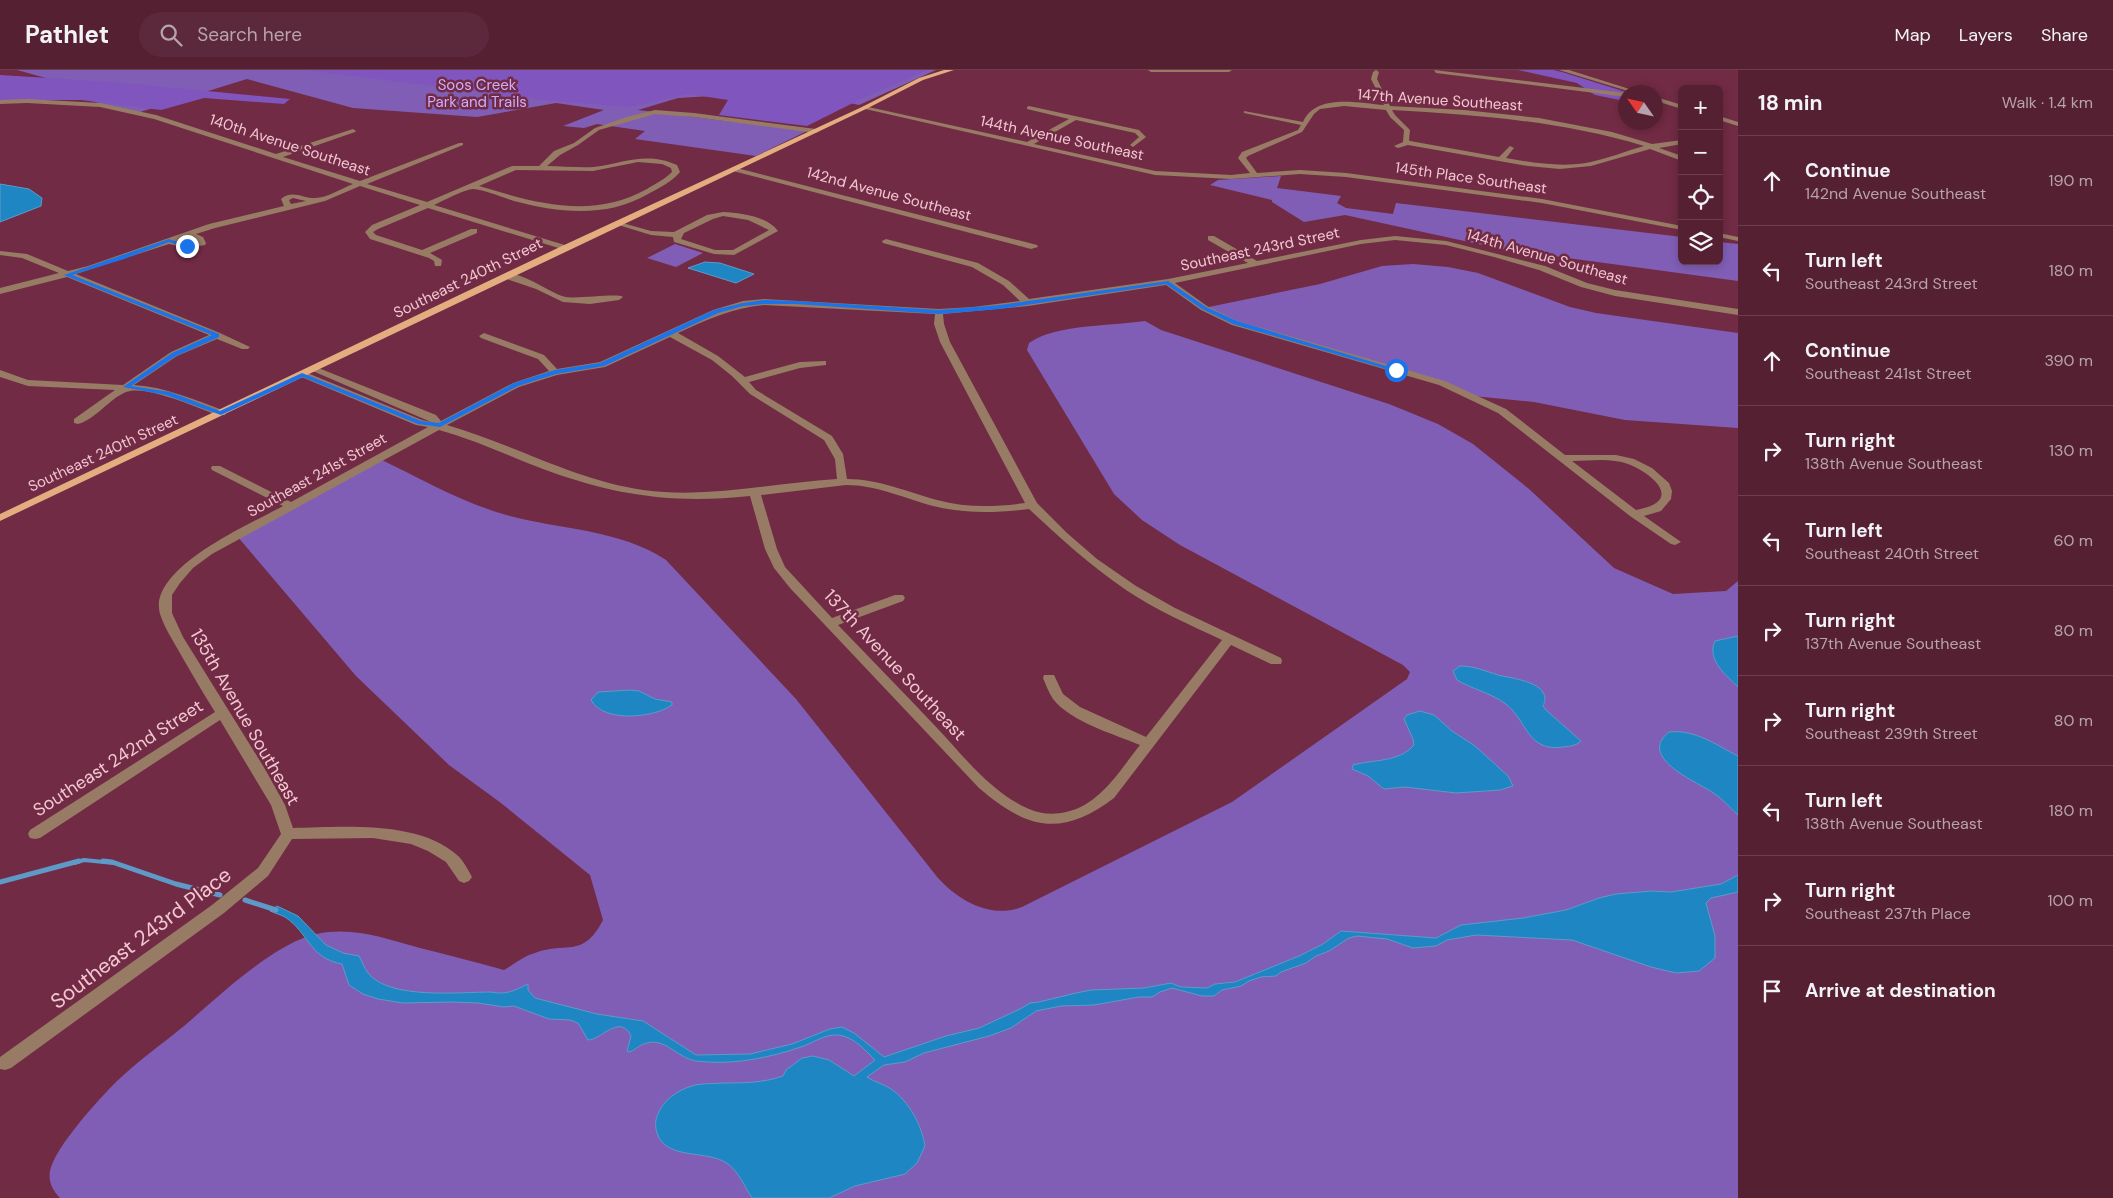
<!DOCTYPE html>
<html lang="en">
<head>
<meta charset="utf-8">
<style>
	body { margin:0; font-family:"DM Sans",sans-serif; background:#5c283b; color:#f1f3f6 }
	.controls { position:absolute; right:15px; top:15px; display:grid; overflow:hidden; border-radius:8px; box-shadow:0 2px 8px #0003 }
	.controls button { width:45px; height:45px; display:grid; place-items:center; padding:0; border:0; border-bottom:1px solid #6c3e4e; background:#562033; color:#f1f3f6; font:25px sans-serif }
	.compass { position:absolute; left:1618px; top:15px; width:45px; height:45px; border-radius:50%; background:#562033; box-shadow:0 2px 8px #0003; rotate:304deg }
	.stop { position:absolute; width:15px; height:15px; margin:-11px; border:4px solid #1a73e8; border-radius:50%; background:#fff }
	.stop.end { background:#1a73e8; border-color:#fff; box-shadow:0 1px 5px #0008 }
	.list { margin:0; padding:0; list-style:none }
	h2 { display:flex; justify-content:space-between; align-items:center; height:65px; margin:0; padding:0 20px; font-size:21px }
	h2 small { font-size:16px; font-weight:400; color:#b6a3ac }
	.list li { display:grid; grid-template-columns:32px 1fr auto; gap:15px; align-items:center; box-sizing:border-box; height:90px; padding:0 20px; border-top:1px solid #6c3e4e }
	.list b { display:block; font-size:19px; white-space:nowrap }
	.list p { margin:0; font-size:16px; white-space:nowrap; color:#b6a3ac }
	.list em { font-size:16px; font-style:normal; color:#b6a3ac }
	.icon { flex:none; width:28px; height:28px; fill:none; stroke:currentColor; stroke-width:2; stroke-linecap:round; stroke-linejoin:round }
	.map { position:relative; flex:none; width:1738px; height:1128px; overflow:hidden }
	header { display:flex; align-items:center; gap:30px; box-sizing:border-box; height:70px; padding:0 25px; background:#562033; border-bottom:1px solid #6c3e4e }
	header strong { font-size:24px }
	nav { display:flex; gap:28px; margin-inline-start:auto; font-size:18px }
	.search { width:350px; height:45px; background:#5c283b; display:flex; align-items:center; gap:12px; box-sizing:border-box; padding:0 18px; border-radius:28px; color:#b6a3ac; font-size:19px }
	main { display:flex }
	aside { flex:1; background:#562033 }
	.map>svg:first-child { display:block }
</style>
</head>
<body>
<header>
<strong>Pathlet</strong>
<div class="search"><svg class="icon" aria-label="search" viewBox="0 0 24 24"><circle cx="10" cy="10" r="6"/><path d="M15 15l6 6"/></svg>Search here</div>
<nav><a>Map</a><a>Layers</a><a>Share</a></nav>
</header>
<main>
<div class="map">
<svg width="1738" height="1128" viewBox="0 0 1738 1128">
	<rect width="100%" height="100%" fill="#722b44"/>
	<g fill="#815eb5">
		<path d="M17 0H936L859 35 768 15 712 26 678 28 638 40 807 61 756 86 635 69 645 61 597 54 584 58 563 56 604 40 556 33 477 47 353 38 247 9 140 42 115 38 40 15 46 8Z"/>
		<path d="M1281 106 1277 118 1341 126 1337 133 1346 138 1393 144 1396 133 1682 167V191H1719V172L1738 174V211L1501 179 1345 145 1304 152 1272 132V130L1210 115 1218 110Z"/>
		<path d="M675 174 703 183 676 197 647 188Z"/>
		<path d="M1413 194 1448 197 1478 203 1570 237 1596 243 1738 263V358L1625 350 1534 332 1473 326 1442 313 1258 260 1204 238 1320 214 1382 196Z"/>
		<path d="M1145 251 1161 260 1389 334 1438 354 1473 374 1529 419 1614 498 1673 524 1726 521 1738 511V1128H60C53 1121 48 1112 50 1101 55 1077 99 1029 117 1011 138 991 162 974 184 956 217 928 275 872 317 864 352 856 387 869 420 878 448 885 476 892 504 900 514 894 524 886 535 883 567 871 583 889 603 850L590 805 501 733 449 695 356 606 237 466 378 388C419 408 459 431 503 444 557 460 618 458 666 490L796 629 938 808C959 831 991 849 1022 837L1232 732 1407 609 1410 602 1403 595 1180 475 1142 450 1114 424 1027 280 1029 273C1056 254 1112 256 1145 251Z"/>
	</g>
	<g fill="#8155be">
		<path d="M305 0H928L863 28 807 56 719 45 728 30 689 24 629 37 544 30Z"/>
		<path d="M1518 0H1553L1562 2 1626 22 1625 31 1595 25 1577 13Z"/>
		<path d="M0 5 113 12 290 29 284 34 204 28 161 40 81 30H0Z"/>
	</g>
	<g fill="#1e86c3" stroke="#5e9ac8">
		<path d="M0 114 29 119 42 128 41 136 0 152Z"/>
		<path d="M705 192 720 193 754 204 736 213 688 198Z"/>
		<path d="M1738 566V617C1727 606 1706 590 1715 571Z"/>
		<path d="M1460 596C1474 596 1485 601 1498 605 1509 608 1545 611 1545 629 1545 631 1544 634 1543 636L1547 641 1581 671C1576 676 1570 676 1563 677 1527 682 1528 652 1506 634 1491 623 1472 619 1457 610L1453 601Z"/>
		<path d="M630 620 639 621 655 629 672 632V635C654 648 603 653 591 630L598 622Z"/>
		<path d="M1420 641 1434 645 1452 661 1475 676 1508 706 1513 716 1500 720 1456 723 1405 717 1384 719 1368 706 1352 699 1353 695C1374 689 1398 693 1414 675L1413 669 1404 649 1407 645Z"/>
		<path d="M1669 662C1695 659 1716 675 1738 686V745C1729 737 1722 728 1712 722 1695 711 1637 687 1669 662Z"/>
		<path d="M1738 805V822L1711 828 1706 833 1715 866V888L1699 901 1676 903 1651 897 1572 870 1476 865 1447 870 1436 876 1413 878 1387 869 1357 866 1349 868 1329 881 1316 886 1306 893 1281 902 1276 906 1261 907 1249 911 1241 916 1222 920 1214 926H1202L1172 918 1160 922 1152 927H1139L1094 935 1061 936 1036 941 1011 958 989 966 924 983 905 992 884 995 867 1007C874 1012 884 1014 891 1019 909 1031 922 1056 925 1076L917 1093 905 1104 855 1116 829 1128H752C745 1117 738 1101 728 1094 708 1079 666 1091 657 1063 655 1057 655 1050 658 1044 663 1030 678 1020 692 1016 701 1013 712 1014 722 1013 743 1013 763 1013 783 1006L786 1000 802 988 813 986 829 990 854 1006 875 990C864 979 854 967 838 965 825 964 813 973 801 977 771 987 740 994 707 992 703 991 697 992 692 990 677 986 664 968 647 973 641 974 636 979 630 982L627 981 631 966C620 943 601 970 588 970L578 953 570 950 549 949 514 936 504 937 478 933 452 932 403 933 378 929 363 924 349 915 342 894C309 888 309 863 285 847 281 845 275 843 270 841L277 836 298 846 326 875 343 883 359 886C362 891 364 898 368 903 389 930 460 922 491 922 506 925 514 921 528 914V920L535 928 597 944 643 951 696 985 750 984 792 974 830 959 842 957 854 963 884 987 946 966 979 958 1020 939 1030 933 1039 932 1076 923 1091 920 1144 918 1171 913 1181 917 1207 918 1215 914 1235 912 1299 886 1323 874 1341 861 1436 868 1461 855 1523 848 1566 840 1599 828 1616 824 1651 821 1671 822 1721 814Z"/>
	</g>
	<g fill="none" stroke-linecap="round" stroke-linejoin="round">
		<path stroke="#5e9ac8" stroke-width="4" d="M74 793 84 790 114 793"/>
		<g stroke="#5e9ac8" stroke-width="5">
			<path d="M103 791 112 792 176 814 220 825"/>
			<path d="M0 812 79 791"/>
			<path d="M245 830 276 840"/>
		</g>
		<g fill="#977b65" fill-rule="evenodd">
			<path d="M1148 0H1232L1229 2H1151Z"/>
			<path d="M1376 0 1379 2 1377 9 1390 36 1464 40 1539 48 1612 62 1652 74 1682 70V74L1659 78 1682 86V91L1650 79 1591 96 1560 99 1528 96 1408 75 1398 78 1394 76 1403 72 1404 60 1390 47 1386 40 1344 36 1320 39 1314 44 1302 62 1248 86 1246 88 1257 103 1300 100 1346 103 1542 129 1682 156V160L1542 133 1346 107 1300 104 1231 109 1155 105 861 38 864 36 1027 72 1069 49 1027 39V37L1029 36 1139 60 1146 67 1133 77 1130 75 1139 67 1135 63 1076 50 1034 74 1155 101 1231 105 1250 103 1238 88 1242 82 1298 60 1301 55 1244 43V41L1303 52C1316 23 1358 33 1384 35L1371 9 1373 2ZM1392 40C1478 45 1561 51 1644 76 1626 81 1609 88 1591 92 1563 98 1534 93 1506 88L1514 78 1510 76 1499 87 1410 71 1409 70 1410 60 1395 45Z"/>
			<path d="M1434 0 1626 23V27L1436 3Z"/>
			<path d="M1559 0H1569L1639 22H1631Z"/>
			<path d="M1656 27 1682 35V39L1656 31Z"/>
			<path d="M27 29 100 33 156 45 276 84 353 59 356 61 355 62 283 87 360 111 459 73H463V75L367 114 427 132 512 96H539L554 81 574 73 595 58 627 47 655 40 694 43 816 59 819 61 816 63 694 47 655 44 599 60 578 75 560 85 547 96C562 96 578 98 594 97 624 93 646 81 677 95L680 102C672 112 659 118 648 124 607 148 559 143 514 131 501 127 486 120 473 119 465 119 443 131 434 135L568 176V180H565L428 138 378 159 373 162 376 165 422 180 471 159H477V163L430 183 442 190 441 196H435L434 191 429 188 370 169 365 162 372 155 420 135 360 116 325 131 215 158 196 164 203 167 206 173 205 175 187 178 169 174 76 204 220 263 250 277 248 279H242L217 269 177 286 134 315C166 317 195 330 225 341V345H217C199 338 144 314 126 322 109 329 96 349 78 354L74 353V349L115 320 28 316 0 307V300L28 310 123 315 171 282 209 265 67 207 0 224V218L59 203 22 188 0 185V181L27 184 68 201 88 196 209 154 284 136 281 129C293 119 303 129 315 128 327 128 342 118 353 114L154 49 100 37 27 33 0 34V30ZM638 92 662 94 671 98 672 102C665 109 655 114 647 119 591 150 536 133 479 116L516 100 593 101ZM293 128 306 131 291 134 289 130ZM188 167 197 172 187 174 177 171Z"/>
			<path d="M1719 46 1738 52V56L1719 50Z"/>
			<path d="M733 97 1037 175 1038 177 1031 179 733 101Z"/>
			<path d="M723 142C741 143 767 146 778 161L734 185 714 184 674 172 673 167 651 165 615 154 619 152 651 161 674 162 707 145ZM723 146 748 150 769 160 733 180H715L681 169 684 163 713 149Z"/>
			<path d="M1719 163 1738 167V171L1719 167Z"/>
			<path d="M1208 166H1214L1257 191 1361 170 1395 166 1446 171 1545 196 1587 213 1615 220 1738 239V245L1615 226 1581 217 1539 200 1494 187 1446 175 1395 170 1361 174 1175 213 1207 236 1238 251 1445 311 1506 339 1565 385H1616L1634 389 1652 398 1669 413 1672 421 1671 429 1661 441 1644 446 1681 472 1675 475 1671 474 1630 446 1498 343 1439 315 1232 255 1201 240 1166 215 1028 236 943 244 944 254 950 272 1037 433 1067 463 1097 489 1136 516 1175 538 1281 588 1282 591 1281 594H1271L1231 575 1114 728C1061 768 1027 759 979 718L790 518 774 498 765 479 750 426C674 434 616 426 543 399 509 386 475 370 439 360L212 484 193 498 180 513 172 525V543L183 567 265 699 285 735 293 758C342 757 418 750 457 785 463 790 468 800 472 807L469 811 464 813 459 811 446 792 428 781 411 774 373 768 292 769 268 806 224 843 11 998 5 1000 0 999V987L212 835 258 798 281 764 271 735 220 650 40 768 35 769 30 768 28 764 30 760 215 642C203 623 192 604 181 585 174 572 165 559 160 544 147 498 251 454 283 436L212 400 211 398 212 396H220L291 432 428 357 416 355 299 306V302H305L422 350 431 352 308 299 310 297H316L436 345 441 351 513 313 549 301 538 289 481 268 479 266 484 263 544 285 557 299 600 292 713 240 743 231 764 229 939 239 973 237 1020 231 1003 215 972 197 883 173 882 171 886 169 978 193 1009 211 1029 229 1168 209 1248 193 1208 170ZM764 235 935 244 934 254 940 272 1025 433C996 437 966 438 937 430 907 422 879 409 847 409L843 384 832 366 756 320 749 312 800 298 826 295V291L800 292 745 307 718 286 678 263C706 250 732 238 764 235ZM670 267 712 290 732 306 750 324 824 370 835 389 837 409C771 413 709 429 643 420 574 410 513 374 447 355L519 317 557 305 605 297ZM1601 390C1610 390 1620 391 1628 394 1656 405 1683 432 1636 440L1572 391ZM846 415C877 415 903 428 933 436 965 444 997 443 1029 439 1060 468 1091 496 1126 520 1156 540 1190 555 1222 570L1146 667 1080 637 1063 624 1054 605H1044L1043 608C1046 615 1049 623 1053 629 1071 652 1114 664 1140 675 1120 700 1100 735 1066 742 1054 745 1040 744 1029 739 992 723 965 688 938 659 905 624 871 589 838 555L903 531 905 528 903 525H895L832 548 785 497 777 479 761 425Z"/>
			<path d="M504 204C524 201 548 223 566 227 579 229 619 223 623 227L619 230 590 234 563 232 536 219 504 208Z"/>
		</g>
		<path fill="#e4ad7f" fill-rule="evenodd" d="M944 0H954L923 10 866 39 0 451V444L562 176 862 37 919 8Z"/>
	</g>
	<path fill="#1a73e8" d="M169 169 190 176 187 178 169 172 124 189 72 205 219 264V267L176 286 131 316 170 322 220 341 302 303 421 351 439 353 514 313 555 300 600 293 714 240 743 233 764 230 796 231 939 240 1000 235 1168 211 1206 237 1237 251 1399 300 1393 301 1233 254 1202 239 1166 214 1000 239 939 244 796 234H764L743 236 718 243 604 296 556 304 518 316 440 357 418 354 303 307 221 345 166 325 123 317 172 283 212 265 64 205Z"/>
	<g text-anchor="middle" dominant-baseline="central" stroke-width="5" stroke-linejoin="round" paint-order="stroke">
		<g font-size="15" fill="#ccaefe" stroke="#722b44">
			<text x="477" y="15">Soos Creek<tspan x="477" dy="17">Park and Trails</tspan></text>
		</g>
		<g font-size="15" fill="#f2c7d2" stroke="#722b44">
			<text transform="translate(1440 30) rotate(4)">147th Avenue Southeast</text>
			<text transform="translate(1062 68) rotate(12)">144th Avenue Southeast</text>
			<text transform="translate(290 75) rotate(18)">140th Avenue Southeast</text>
			<text transform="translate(1471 108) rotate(8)">145th Place Southeast</text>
			<text transform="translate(889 124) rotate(15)">142nd Avenue Southeast</text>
			<text transform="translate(1260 179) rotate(-12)">Southeast 243rd Street</text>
			<text transform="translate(1547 187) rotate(16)">144th Avenue Southeast</text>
			<text transform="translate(468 208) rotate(-26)">Southeast 240th Street</text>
			<text transform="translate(103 383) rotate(-25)">Southeast 240th Street</text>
			<text transform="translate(317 405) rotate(-29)">Southeast 241st Street</text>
		</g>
		<g font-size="18" fill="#f2c7d2" stroke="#722b44">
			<text transform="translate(895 595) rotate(47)">137th Avenue Southeast</text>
			<text transform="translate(245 647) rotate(60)">135th Avenue Southeast</text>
			<text transform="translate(118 688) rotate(-33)">Southeast 242nd Street</text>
		</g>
		<g font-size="21" fill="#f2c7d2" stroke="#722b44">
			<text transform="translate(141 868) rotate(-37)">Southeast 243rd Place</text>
		</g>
	</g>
</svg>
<div class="controls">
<button>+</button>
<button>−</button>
<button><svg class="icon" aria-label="locate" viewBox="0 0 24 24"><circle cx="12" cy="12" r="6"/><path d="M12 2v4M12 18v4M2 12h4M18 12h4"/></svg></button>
<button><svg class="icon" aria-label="layers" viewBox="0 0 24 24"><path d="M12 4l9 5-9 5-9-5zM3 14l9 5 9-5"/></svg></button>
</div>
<svg class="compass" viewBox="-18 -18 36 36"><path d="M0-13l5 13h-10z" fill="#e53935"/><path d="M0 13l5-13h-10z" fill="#b6a3ac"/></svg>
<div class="stop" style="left:1396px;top:300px"></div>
<div class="stop end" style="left:187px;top:176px"></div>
</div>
<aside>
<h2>18 min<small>Walk · 1.4 km</small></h2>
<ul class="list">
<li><svg class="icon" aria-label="ahead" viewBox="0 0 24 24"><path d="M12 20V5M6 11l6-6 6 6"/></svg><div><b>Continue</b><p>142nd Avenue Southeast</p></div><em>190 m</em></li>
<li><svg class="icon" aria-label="left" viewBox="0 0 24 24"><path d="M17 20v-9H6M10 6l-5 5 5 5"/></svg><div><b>Turn left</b><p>Southeast 243rd Street</p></div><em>180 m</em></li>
<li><svg class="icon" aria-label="ahead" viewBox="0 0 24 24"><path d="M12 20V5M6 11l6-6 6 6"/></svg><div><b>Continue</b><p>Southeast 241st Street</p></div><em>390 m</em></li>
<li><svg class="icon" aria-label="right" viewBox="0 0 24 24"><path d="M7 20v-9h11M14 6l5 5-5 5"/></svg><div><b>Turn right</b><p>138th Avenue Southeast</p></div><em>130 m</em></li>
<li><svg class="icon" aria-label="left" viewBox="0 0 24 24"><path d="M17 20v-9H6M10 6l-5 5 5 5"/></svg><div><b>Turn left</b><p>Southeast 240th Street</p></div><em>60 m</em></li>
<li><svg class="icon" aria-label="right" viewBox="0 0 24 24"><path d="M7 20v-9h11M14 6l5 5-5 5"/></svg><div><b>Turn right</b><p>137th Avenue Southeast</p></div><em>80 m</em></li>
<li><svg class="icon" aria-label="right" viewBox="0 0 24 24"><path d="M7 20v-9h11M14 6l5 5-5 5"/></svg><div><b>Turn right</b><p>Southeast 239th Street</p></div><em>80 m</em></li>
<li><svg class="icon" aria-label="left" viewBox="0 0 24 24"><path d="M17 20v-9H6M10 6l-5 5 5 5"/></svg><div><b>Turn left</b><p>138th Avenue Southeast</p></div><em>180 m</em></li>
<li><svg class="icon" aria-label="right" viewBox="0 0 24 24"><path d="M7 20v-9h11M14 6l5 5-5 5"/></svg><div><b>Turn right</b><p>Southeast 237th Place</p></div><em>100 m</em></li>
<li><svg class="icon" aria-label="arrive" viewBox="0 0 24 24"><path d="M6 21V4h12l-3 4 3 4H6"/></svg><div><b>Arrive at destination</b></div></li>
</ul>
</aside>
</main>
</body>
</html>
